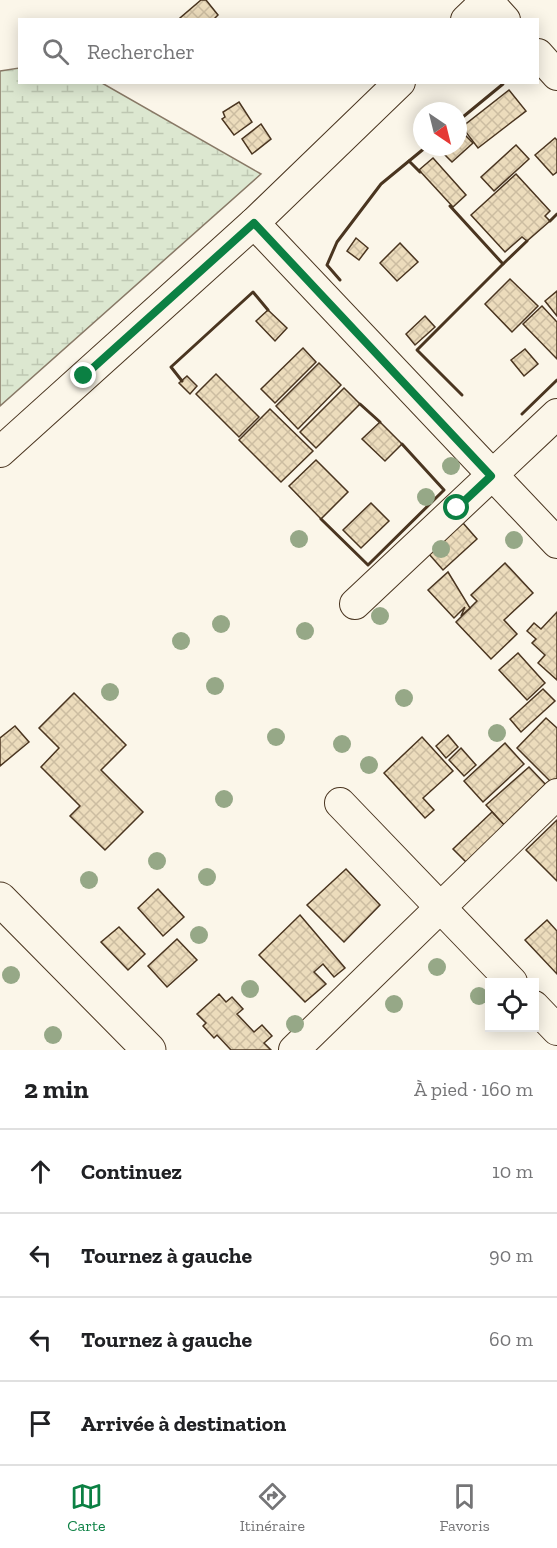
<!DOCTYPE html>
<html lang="fr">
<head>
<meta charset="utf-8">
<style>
	body { margin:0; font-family:"Zilla Slab",serif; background:#f6f6f6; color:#202124 }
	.controls { position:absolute; right:18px; bottom:18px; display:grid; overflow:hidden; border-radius:0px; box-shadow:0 3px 15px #0003 }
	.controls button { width:54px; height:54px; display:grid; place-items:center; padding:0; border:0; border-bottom:2px solid #e0e0e0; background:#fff; color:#202124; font:30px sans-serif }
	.compass { position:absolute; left:413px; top:102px; width:54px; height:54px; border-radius:50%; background:#fff; box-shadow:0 3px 15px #0003; rotate:145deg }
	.stop { position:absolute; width:18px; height:18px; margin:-14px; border:4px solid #0b8043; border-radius:50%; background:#fff }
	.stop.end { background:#0b8043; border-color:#fff; box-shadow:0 2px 6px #0008 }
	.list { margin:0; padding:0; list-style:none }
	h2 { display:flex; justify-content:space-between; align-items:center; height:78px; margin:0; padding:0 24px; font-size:26px }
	h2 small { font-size:20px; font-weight:400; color:#757577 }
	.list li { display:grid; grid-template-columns:39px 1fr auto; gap:18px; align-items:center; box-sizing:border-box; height:84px; padding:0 24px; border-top:2px solid #e0e0e0 }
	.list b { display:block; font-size:22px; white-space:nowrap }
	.list em { font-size:20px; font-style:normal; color:#757577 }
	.icon { flex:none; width:33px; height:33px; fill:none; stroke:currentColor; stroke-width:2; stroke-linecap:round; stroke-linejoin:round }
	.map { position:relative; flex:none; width:557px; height:1050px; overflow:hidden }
	.search { position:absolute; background:#fff; box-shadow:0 3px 15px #0003; left:18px; right:18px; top:18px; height:66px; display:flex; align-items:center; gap:15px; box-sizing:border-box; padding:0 21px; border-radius:0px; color:#757577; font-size:22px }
	.sheet { height:414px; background:#fff }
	nav { display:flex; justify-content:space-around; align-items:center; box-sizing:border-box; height:84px; border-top:2px solid #e0e0e0; background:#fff; font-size:16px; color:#757577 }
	nav a { display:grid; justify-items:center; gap:3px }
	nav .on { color:#0b8043 }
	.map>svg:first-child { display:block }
</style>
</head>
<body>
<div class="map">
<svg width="557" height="1050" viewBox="0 0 557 1050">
	<defs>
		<pattern id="wetland-marsh" width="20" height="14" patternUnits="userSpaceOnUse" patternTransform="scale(1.5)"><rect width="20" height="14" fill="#dce7d0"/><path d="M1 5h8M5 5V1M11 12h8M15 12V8" fill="none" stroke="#bec7b2"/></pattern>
		<pattern id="building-cross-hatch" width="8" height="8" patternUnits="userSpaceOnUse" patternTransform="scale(1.5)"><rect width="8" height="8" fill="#ecdcbc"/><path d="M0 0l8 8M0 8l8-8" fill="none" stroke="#ccbda1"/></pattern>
	</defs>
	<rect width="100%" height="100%" fill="#fbf6e9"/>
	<path fill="url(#wetland-marsh)" stroke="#887966" stroke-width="1.5" d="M19 68 20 82 102 83 261 174 0 406V71Z"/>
	<g fill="url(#building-cross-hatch)" stroke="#4a3520" stroke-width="1.5">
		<path d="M201 0H206L218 15 213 20H181L180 18Z"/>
		<path d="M509 90 526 111 478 148 462 127Z"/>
		<path d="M239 102 252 122 234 135 222 119 225 117 223 112Z"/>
		<path d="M261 124 271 139 252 154 242 139Z"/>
		<path d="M462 132 473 143 452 162 441 151 445 147H458V136Z"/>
		<path d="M555 138 557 140V172L553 175 535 155Z"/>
		<path d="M516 145 529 159 494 191 481 177Z"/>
		<path d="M433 158 466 195 453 207 419 170Z"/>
		<path d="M516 174 550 211 545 216 550 221 527 241 522 237 505 252 471 215Z"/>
		<path d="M356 238 368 248 359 260 347 251Z"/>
		<path d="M400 243 418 262 397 281 380 263Z"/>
		<path d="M510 279 538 306 512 332 485 304Z"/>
		<path d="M557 291V316L545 301Z"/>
		<path d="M542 306 557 322V359L523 324Z"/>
		<path d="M268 310 287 328 275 341 256 321Z"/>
		<path d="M425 316 435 327 415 345 406 334Z"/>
		<path d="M303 348 316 362 275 403 261 389Z"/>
		<path d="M525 349 538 364 524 376 511 360Z"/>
		<path d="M319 363 341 385 298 429 276 406Z"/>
		<path d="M216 374 259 417 239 437 196 394Z"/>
		<path d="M187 376 197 386 190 394 179 383Z"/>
		<path d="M344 388 360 404 316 448 300 432Z"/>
		<path d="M270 409 313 451 281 482 239 440Z"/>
		<path d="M380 422 402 444 385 461 362 439Z"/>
		<path d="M316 460 348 492 321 519 289 486Z"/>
		<path d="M371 503 389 521 361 548 343 530Z"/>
		<path d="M463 523 477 539 443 570 429 554Z"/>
		<path d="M505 563 533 593 504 620 517 634 491 659 456 622 477 601 471 595Z"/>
		<path d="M448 572 470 608 461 616 465 607 454 618 428 590Z"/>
		<path d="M557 612V680L538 663 545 655 532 643 536 639 527 631 534 623 541 629Z"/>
		<path d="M518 653 545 683 527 700 499 670Z"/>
		<path d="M543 689 555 701 521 732 510 719Z"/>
		<path d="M74 693 126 745 101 770 143 812 105 850 70 816 80 806 41 767 59 748 39 728Z"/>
		<path d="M546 718 557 728V779L553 784 517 748Z"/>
		<path d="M15 726 29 742 0 766V738Z"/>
		<path d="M448 735 458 747 446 758 436 746Z"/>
		<path d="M422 737 453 771 423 798 434 810 425 818 384 773Z"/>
		<path d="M505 743 524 764 483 802 464 781Z"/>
		<path d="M461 748 476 765 464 776 449 760Z"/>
		<path d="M529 767 548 787 506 827 486 805Z"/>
		<path d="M492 812 506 827 467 863 453 849Z"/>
		<path d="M557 820V881L526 850Z"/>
		<path d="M346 869 380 905 344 942 307 905Z"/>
		<path d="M158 889 184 917 163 936 138 908Z"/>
		<path d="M300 915 345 968 334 977 323 964 314 972 326 984 305 1002 259 955Z"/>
		<path d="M547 920 557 931V974L525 940Z"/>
		<path d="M119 927 145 954 128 970 101 942Z"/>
		<path d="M177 939 197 960 167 987 148 966Z"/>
		<path d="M219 994 226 1002 232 997 243 1009 237 1014 254 1032 262 1025 272 1036 264 1043 271 1050H231L217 1035 214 1038 203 1026 206 1023 197 1014Z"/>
	</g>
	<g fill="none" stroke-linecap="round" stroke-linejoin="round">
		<defs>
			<g id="minor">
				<path d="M487 0 505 20"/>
				<path d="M466 20 487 0"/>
				<path d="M538 54 557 75"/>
				<path d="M254 223 557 543"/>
				<path d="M0 452 254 223 400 82"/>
				<path d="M355 604 557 414"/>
				<path d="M340 803 512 982"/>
				<path d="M534 1006 557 1030"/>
				<path d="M294 1050 557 794"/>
			</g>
			<path id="major" d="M0 899 149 1050"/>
		</defs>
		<use href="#minor" stroke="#4a3520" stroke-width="32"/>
		<use href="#major" stroke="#4a3520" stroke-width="35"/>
		<use href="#minor" stroke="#fbf6e9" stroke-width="30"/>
		<use href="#major" stroke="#fbf6e9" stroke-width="33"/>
		<g stroke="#4a3520" stroke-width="3">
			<path d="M458 121 503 84"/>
			<path d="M420 172 409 161 426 147"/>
			<path d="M450 206 503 264 527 241"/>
			<path d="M550 221 557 214"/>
			<path d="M340 280 327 265 337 242 381 184 409 161"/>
			<path d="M182 381 171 367 253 292 268 310"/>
			<path d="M462 395 417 350 503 264"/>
			<path d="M360 404 380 422"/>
			<path d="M522 414 557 380"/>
			<path d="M321 519 368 565 444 490 402 444"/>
		</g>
	</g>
	<g fill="#96a887">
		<circle cx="451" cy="466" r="9"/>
		<circle cx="426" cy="497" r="9"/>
		<circle cx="299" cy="539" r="9"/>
		<circle cx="514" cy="540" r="9"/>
		<circle cx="441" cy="549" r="9"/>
		<circle cx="380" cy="616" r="9"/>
		<circle cx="221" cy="624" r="9"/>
		<circle cx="305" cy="631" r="9"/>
		<circle cx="181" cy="641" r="9"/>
		<circle cx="215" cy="686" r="9"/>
		<circle cx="110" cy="692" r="9"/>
		<circle cx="404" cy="698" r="9"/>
		<circle cx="497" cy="733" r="9"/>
		<circle cx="276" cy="737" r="9"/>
		<circle cx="342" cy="744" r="9"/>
		<circle cx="369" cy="765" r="9"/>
		<circle cx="224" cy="799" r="9"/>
		<circle cx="157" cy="861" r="9"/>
		<circle cx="207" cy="877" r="9"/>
		<circle cx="89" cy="880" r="9"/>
		<circle cx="199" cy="935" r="9"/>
		<circle cx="437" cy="967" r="9"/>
		<circle cx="11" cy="975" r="9"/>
		<circle cx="250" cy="989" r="9"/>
		<circle cx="479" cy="996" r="9"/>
		<circle cx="394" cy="1004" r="9"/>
		<circle cx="295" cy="1024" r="9"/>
		<circle cx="53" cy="1035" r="9"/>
	</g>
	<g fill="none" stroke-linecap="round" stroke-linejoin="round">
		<path stroke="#0b8043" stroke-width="8" d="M84 376 254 223 491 476 457 508"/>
	</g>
</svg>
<div class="controls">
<button><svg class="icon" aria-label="locate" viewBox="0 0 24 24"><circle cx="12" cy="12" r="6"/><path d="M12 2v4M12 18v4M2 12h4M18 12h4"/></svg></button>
</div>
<svg class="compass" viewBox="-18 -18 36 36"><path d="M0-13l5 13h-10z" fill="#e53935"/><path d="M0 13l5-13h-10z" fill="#757577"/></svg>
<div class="stop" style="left:457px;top:508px"></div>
<div class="stop end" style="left:84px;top:376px"></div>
<div class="search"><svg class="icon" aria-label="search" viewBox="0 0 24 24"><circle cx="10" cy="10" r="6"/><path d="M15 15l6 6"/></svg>Rechercher</div>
</div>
<section class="sheet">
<h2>2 min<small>À pied · 160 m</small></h2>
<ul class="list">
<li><svg class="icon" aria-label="ahead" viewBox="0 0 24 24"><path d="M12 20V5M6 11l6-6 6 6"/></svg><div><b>Continuez</b></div><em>10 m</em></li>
<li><svg class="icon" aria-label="left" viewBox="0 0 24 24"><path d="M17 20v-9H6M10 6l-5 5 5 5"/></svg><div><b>Tournez à gauche</b></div><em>90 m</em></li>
<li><svg class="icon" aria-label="left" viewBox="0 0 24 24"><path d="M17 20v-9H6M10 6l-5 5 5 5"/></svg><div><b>Tournez à gauche</b></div><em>60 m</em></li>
<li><svg class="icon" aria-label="arrive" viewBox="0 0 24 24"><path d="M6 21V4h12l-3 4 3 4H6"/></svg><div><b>Arrivée à destination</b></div></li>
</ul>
</section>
<nav>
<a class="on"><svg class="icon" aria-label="map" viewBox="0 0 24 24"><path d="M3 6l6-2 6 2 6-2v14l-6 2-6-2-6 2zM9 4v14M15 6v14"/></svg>Carte</a>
<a><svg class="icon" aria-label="directions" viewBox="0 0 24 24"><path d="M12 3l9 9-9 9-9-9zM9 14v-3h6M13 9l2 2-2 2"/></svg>Itinéraire</a>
<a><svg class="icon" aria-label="saved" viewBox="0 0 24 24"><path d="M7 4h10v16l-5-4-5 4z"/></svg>Favoris</a>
</nav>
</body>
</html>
